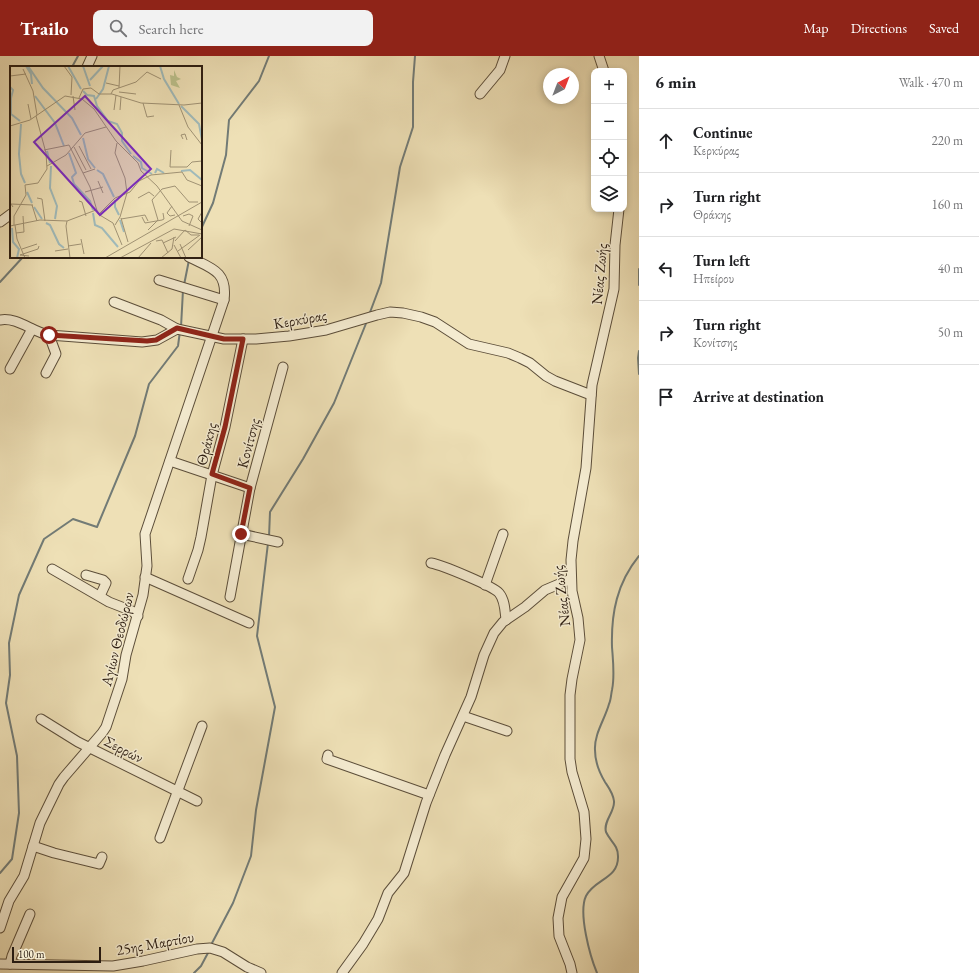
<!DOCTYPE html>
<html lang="en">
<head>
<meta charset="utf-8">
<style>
	body { margin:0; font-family:"EB Garamond",serif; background:#f2f2f2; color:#202124 }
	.controls { position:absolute; right:12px; top:12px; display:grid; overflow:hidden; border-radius:8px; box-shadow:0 2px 6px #0003 }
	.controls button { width:36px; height:36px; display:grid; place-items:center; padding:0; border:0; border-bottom:1px solid #e0e0e0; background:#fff; color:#202124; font:20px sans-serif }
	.compass { position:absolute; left:543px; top:12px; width:36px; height:36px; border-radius:50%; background:#fff; box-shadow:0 2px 6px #0003; rotate:42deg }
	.scale { position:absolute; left:12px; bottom:10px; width:89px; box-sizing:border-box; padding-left:4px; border:2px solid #2c1d11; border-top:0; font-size:11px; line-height:14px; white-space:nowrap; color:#2c1d11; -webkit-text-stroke:3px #f4ebd0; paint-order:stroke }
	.stop { position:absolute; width:12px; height:12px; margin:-9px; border:3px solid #8f2418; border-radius:50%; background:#fff }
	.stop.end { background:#8f2418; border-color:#fff; box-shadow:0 1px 4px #0008 }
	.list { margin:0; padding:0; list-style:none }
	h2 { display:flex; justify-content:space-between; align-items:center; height:52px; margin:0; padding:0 16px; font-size:17px }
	h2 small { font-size:13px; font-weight:400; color:#757577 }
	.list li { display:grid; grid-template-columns:26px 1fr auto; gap:12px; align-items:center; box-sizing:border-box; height:64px; padding:0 16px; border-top:1px solid #e0e0e0 }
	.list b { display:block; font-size:15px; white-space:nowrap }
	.list p { margin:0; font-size:13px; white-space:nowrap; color:#757577 }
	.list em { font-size:13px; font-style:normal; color:#757577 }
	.icon { flex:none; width:22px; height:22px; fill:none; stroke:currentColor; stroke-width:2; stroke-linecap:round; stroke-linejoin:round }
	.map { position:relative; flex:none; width:639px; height:917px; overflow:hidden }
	header { display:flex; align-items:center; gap:24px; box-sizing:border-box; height:56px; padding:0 20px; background:#8f2418; color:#fff }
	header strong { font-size:19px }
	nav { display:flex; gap:22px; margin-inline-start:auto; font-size:14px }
	.search { width:280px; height:36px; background:#f2f2f2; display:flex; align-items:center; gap:10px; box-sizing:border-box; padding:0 14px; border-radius:8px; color:#757577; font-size:15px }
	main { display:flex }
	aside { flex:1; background:#fff }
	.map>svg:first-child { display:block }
</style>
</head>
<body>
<header>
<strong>Trailo</strong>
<div class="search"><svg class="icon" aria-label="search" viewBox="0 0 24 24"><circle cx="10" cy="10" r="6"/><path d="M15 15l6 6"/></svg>Search here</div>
<nav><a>Map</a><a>Directions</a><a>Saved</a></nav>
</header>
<main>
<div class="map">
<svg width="639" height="917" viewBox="0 0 639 917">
	<rect width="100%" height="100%" fill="#eee0b6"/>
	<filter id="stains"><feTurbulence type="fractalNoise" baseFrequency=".005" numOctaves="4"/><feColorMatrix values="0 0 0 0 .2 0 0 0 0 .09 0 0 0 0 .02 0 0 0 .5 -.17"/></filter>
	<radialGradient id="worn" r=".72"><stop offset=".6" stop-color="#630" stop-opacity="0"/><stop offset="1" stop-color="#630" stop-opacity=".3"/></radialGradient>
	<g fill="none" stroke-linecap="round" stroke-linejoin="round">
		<g stroke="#727b76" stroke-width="2">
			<path d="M72 11 78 0"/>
			<path d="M201 173 213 147 226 99 229 64 259 25 269 0"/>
			<path d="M639 213V229"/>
			<path d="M0 226 23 201"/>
			<path d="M184 229 189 204"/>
			<path d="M369 259 381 227 400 111 413 71V26L415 0"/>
			<path d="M181 271 183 234"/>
			<path d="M639 295 638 302 639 318"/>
			<path d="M269 481 270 456 303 403 334 347 367 265"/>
			<path d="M0 817 12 803 19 757 17 700 6 647 10 619 9 587 19 539 44 483 73 463 97 471 135 380 149 328 178 290 180 275"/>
			<path d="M211 889 233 847 251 800 256 754 275 651 257 580 268 487"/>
			<path d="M194 917 201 910 209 895"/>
			<path d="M597 917C590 900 578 857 586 840 594 823 619 823 618 800 618 789 610 785 606 776 603 765 615 756 614 745 613 737 609 732 605 726 599 716 595 706 595 694 594 678 605 663 609 648 611 644 611 638 612 634 615 620 613 605 612 591 611 557 617 527 639 500"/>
		</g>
		<defs>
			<g id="minor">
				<path d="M599 0 604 15"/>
				<path d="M87 11 92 0"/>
				<path d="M480 38 500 14 505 0"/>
				<path d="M0 166 11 158"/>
				<path d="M159 224 224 244"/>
				<path d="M114 246 161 264 177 273"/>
				<path d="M0 264C18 261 32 276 49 279L142 286 157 284 177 273 224 283H256L289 280 326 274 377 259 390 256 403 257 421 261 435 266 469 288 508 297 520 302 530 307 546 320 555 325 591 339"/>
				<path d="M10 313 32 273"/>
				<path d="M46 317 56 298 49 279"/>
				<path d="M170 405 250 432"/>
				<path d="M241 478 278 486"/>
				<path d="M431 507C442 509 493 530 499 537 505 544 505 555 506 564"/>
				<path d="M52 513 109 546 132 555 138 560"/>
				<path d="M86 519 103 524 106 527 100 540"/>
				<path d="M145 521 249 567"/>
				<path d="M188 523 198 494 201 481 212 419 225 371 243 283"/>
				<path d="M485 529 503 478"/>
				<path d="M230 541 250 432 283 311"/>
				<path d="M463 660 507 675"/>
				<path d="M41 663 78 686 197 745"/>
				<path d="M328 699 327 703 429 739"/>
				<path d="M160 782 202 670"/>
				<path d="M33 790 54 797 99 808 102 801"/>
				<path d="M0 872 9 845 24 820 40 767 59 728 64 721 102 677 106 671 122 623 126 599 143 539 147 510 145 478 224 244C228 215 211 212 189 201"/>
				<path d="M0 908 113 910 143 905 197 893 210 892 223 896 247 911 261 917"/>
				<path d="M10 908 12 900 30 858"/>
				<path d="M342 917 363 888 378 863 388 837 404 817 426 747 445 699 471 641 484 599 494 577 503 566 525 551 545 534 571 523"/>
				<path d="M572 917 570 908 559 880 558 862 562 841 584 802 586 783 584 756 572 716 570 703V639L572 623 580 584 578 562 572 535 571 504 573 485 586 412 592 329 614 233 615 189 619 153"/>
			</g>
		</defs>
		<use href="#minor" stroke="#5c4e3a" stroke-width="11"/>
		<use href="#minor" stroke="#f4ebd0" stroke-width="9"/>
	</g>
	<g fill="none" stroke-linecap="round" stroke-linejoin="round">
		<path stroke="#8f2418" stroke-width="5" d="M49 279 147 285 156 284 177 272 224 283H243L225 371 212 418 250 432 241 478"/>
	</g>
	<g text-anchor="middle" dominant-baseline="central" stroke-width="3" stroke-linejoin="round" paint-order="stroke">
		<g font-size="15" fill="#2c1d11" stroke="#f4ebd0">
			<text transform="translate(599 218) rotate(-85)">Νέας Ζωής</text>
			<text transform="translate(300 263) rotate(-10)">Κερκύρας</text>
			<text transform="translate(248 387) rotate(-75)">Κονίτσης</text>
			<text transform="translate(206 388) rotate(-76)">Θράκης</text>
			<text transform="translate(561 540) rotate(-97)">Νέας Ζωής</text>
			<text transform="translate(117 583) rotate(-76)">Αγίων Θεοδώρων</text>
			<text transform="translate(124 693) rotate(27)">Σερρών</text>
			<text transform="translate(155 887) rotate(-10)">25ης Μαρτίου</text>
		</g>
	</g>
	<g transform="translate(10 10)">
		<rect width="192" height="192" fill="#eee0b6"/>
		<path d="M164 4 167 11 171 13 166 15 170 22 161 19 160 9 164 10Z" fill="#bcc18c"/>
		<path fill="none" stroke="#a0baba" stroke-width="2" d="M16 0 21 8 22 18M18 0 33 22 62 52 71 69M58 0 71 23M73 0 80 20M150 0 154 13 169 38M80 14 93 0M0 21 3 24 1 32M73 25 77 29 84 30 87 40 98 55 107 58 112 67V75L121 88M25 30 45 57 54 80M1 32V48L10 55M86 33 93 23 99 0M171 40 189 58 192 74M11 58 9 88 11 108 15 117M73 72 78 93 85 102M37 85 40 97M59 87 66 107 62 111 64 118 80 135 83 144M123 90 131 96 132 102 142 108M41 100 40 122 47 140 45 153M87 104 93 108 104 131M171 105 180 104 192 114M145 107 147 103 154 107M17 126 22 137M105 134V141L109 149M24 141 32 153M83 147 85 159 92 162 108 181M110 154 114 166M36 157 40 159 49 178 54 182M2 162 3 176 9 183 7 192"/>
		<path fill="none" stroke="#a09274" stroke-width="1" d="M54 0 62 11 61 29M13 3 23 25 27 49M0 10 16 8M96 17 109 20M109 22 110 0M109 26 126 28M101 28 103 24 126 16 137 6 151 13M63 30 65 44M69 32 73 23 81 22 89 28H102L131 37 174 39 192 37M133 37 137 51 144 50M18 38 21 53M169 39 178 61 192 79M104 44 106 29M110 44 111 31M0 60 20 54 55 30 72 33 84 43 106 75 128 97 131 105 147 120 172 155 192 164M173 73 171 69 175 68 177 74M107 77 105 87 115 112 117 127M69 80 81 103M64 81 76 104M34 84 59 79 80 121 88 148 103 157 112 179M161 84 160 101H177L182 96 192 95M37 100 56 89 75 67 96 61M73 107 85 103M88 115 93 127M75 126 93 121M27 132 32 133 35 155M128 132 139 126 144 130M69 135 72 136 76 150M22 139 27 155M162 140 157 147 160 150 165 149M3 141 1 138 23 139M192 146 188 153 192 157M88 149 105 132 120 126 129 115 141 109 172 106 177 114 192 120M173 150 179 148 183 150 179 160M132 151 135 157 152 154 154 153 153 147M111 152 118 176M111 153 135 149 138 155M57 155 56 160 60 192M4 159V150L16 129 15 119 28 117 37 103 36 87 26 50M5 159 30 154 57 155 86 144M105 159 110 151 117 127M0 160 5 159 7 173 15 192M138 164 148 154 142 134 152 123 165 120 179 136H188M6 167 14 166 13 150M71 173 74 188M146 175 152 174 158 187M165 175 175 164 181 169H189M153 177 166 171M170 178 176 192M164 179 171 192M58 180 71 178M12 183 27 178M178 184 192 171M45 185 58 183M168 185 190 169M19 190 10 189 28 183 29 180M95 192 192 136M110 192 164 163 192 168M128 192 141 177M151 192 162 183 164 171"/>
		<path fill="#7b2cbf" fill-opacity="0.15" stroke="#7b2cbf" stroke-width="2" d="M75 30 141 103 90 149 24 76Z"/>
		<rect width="192" height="192" fill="none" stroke="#2c1d11" stroke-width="2"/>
	</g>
	<rect width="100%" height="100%" filter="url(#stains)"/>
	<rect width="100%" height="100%" fill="url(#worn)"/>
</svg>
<div class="controls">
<button>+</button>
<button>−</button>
<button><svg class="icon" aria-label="locate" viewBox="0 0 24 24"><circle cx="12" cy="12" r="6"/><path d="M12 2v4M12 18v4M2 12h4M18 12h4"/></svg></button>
<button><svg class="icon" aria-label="layers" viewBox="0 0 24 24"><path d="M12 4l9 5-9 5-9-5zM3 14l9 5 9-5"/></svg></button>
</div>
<svg class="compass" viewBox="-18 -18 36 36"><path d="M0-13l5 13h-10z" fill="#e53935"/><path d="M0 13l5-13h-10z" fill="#757577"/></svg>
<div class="scale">100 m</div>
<div class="stop" style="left:49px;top:279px"></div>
<div class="stop end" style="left:241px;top:478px"></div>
</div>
<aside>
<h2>6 min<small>Walk · 470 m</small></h2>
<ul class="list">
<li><svg class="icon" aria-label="ahead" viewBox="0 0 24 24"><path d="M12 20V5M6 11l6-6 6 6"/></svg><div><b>Continue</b><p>Κερκύρας</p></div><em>220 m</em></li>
<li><svg class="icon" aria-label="right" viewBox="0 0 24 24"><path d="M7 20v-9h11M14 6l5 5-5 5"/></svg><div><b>Turn right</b><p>Θράκης</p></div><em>160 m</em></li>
<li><svg class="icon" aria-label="left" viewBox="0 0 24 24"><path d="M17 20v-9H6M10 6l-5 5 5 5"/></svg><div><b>Turn left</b><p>Ηπείρου</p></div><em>40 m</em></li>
<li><svg class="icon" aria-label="right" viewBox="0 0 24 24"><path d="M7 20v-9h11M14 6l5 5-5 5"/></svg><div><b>Turn right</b><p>Κονίτσης</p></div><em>50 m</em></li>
<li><svg class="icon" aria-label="arrive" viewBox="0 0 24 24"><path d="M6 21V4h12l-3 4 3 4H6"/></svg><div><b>Arrive at destination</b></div></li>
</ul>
</aside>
</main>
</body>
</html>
